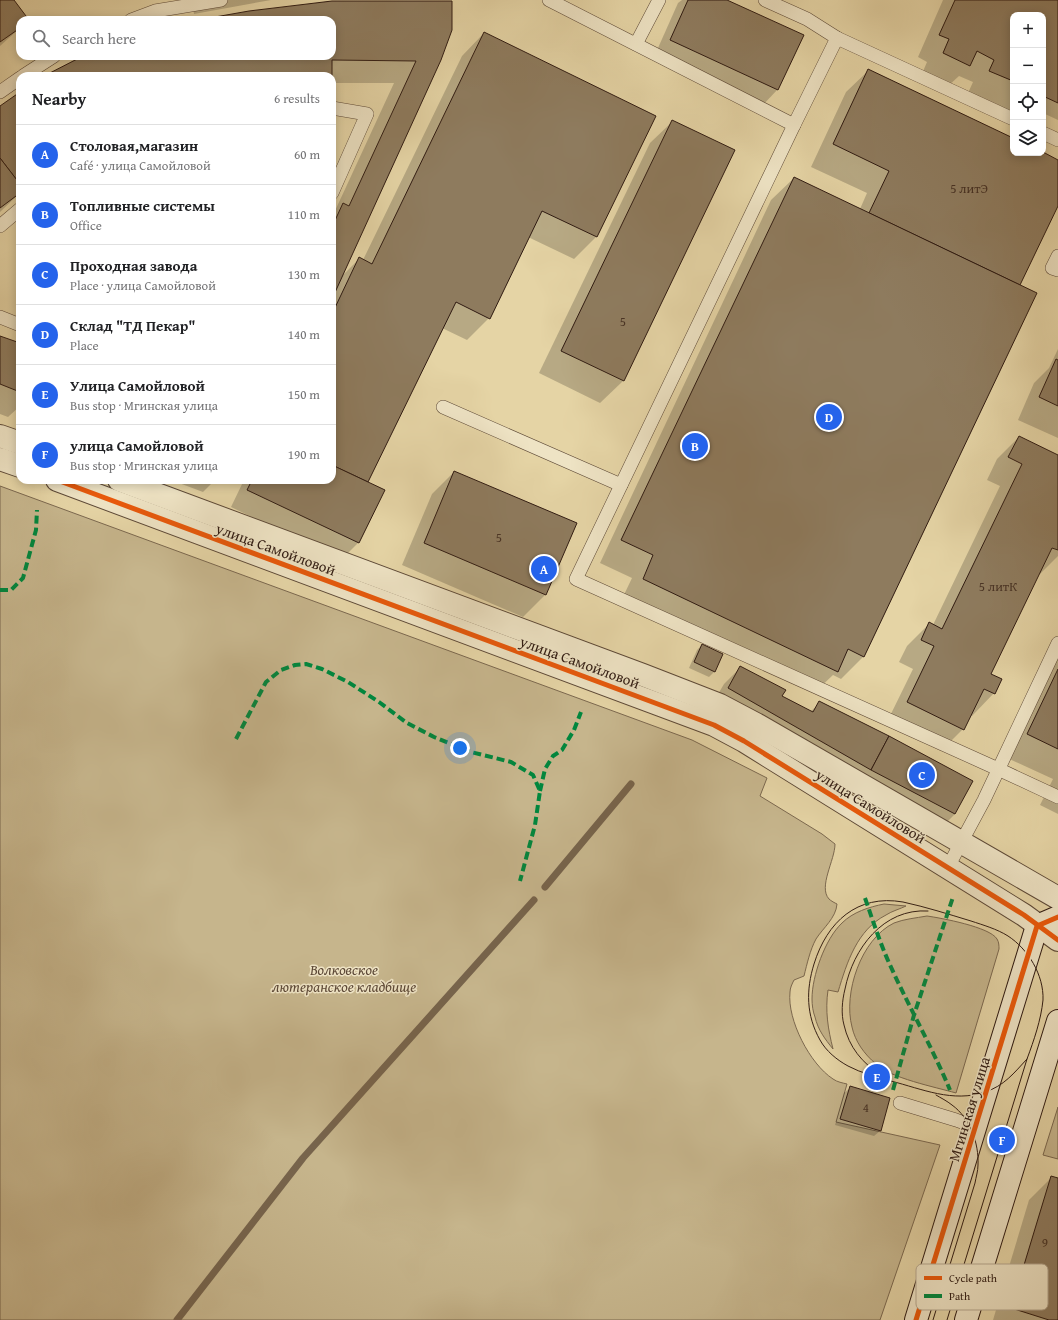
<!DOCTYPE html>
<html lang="en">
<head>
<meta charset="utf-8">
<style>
	body { margin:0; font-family:"Gentium Book Plus",serif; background:#f2f2f2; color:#202124 }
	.controls { position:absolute; right:12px; top:12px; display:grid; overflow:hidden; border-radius:8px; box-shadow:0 2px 10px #0003 }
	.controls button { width:36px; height:36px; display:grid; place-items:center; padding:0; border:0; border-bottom:1px solid #e0e0e0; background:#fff; color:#202124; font:20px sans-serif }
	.you { position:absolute; left:460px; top:748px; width:14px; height:14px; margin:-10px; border:3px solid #fff; border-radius:50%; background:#1a73e8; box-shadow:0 0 0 6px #1a73e833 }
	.badge { display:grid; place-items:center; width:26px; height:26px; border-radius:50%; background:#2563eb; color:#fff; font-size:13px; font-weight:700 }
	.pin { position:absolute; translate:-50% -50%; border:2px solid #fff; box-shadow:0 1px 4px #0006 }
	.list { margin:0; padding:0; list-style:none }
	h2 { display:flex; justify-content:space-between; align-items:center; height:52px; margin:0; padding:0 16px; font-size:17px }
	h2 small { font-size:13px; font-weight:400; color:#757577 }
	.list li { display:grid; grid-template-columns:26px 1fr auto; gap:12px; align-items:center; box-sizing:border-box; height:60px; padding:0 16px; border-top:1px solid #e0e0e0 }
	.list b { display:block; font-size:15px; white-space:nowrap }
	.list p { margin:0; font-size:13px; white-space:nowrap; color:#757577 }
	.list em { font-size:13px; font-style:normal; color:#757577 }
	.icon { flex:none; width:22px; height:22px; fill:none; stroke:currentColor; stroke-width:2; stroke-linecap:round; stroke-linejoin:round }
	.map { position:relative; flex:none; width:1058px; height:1320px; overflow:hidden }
	.search { position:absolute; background:#fff; box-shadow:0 2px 10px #0003; left:16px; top:16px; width:320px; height:44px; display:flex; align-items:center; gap:10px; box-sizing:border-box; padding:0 14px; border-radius:12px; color:#757577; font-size:15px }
	.panel { position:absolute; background:#fff; box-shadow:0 2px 10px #0003; left:16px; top:72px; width:320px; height:412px; border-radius:12px }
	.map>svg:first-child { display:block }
</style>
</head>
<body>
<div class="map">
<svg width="1058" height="1320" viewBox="0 0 1058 1320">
	<rect width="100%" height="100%" fill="#e5d4a5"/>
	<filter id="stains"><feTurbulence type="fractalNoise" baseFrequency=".005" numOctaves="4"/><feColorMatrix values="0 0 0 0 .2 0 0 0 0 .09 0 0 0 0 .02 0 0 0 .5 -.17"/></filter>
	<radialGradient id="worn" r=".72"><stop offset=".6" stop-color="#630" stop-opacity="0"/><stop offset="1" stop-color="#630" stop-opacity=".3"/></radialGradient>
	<g fill="#c6b58c" stroke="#7b684f">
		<path d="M0 486 692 740 767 778 760 796 822 834 835 844C835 860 818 887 829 899 831 901 835 903 837 904 836 918 823 928 816 939 810 950 807 964 804 976L794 980C792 984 790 988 790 992 787 1020 810 1064 833 1079 837 1082 843 1083 847 1084L836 1122 940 1145 880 1320H0Z"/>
		<path d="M884 904 906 906C900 909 892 911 886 915 857 930 847 962 838 992L828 990C825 1011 828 1029 833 1049 825 1039 818 1030 815 1017 813 1012 812 1005 812 999 812 976 825 939 842 923 853 912 869 907 884 904Z"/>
		<path d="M927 916C941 918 990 927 997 939 999 942 999 946 999 949L956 1093C935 1087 890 1078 876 1064 864 1054 855 1041 852 1027 843 993 861 939 894 923 904 919 916 918 927 916Z"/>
		<path d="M1058 1107V1159L1043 1155Z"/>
	</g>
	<g fill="#0003">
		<path d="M0 0H13L28 20H20V28L0 46Z"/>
		<path d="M192 0H271L194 14Z"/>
		<path d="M682 0H725L778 89 761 107 654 57 678 3Z"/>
		<path d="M943 0H1058V120L1045 114 1043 116V15H1013V116L968 93 973 82 959 76 947 87 921 76 927 62 918 57Z"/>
		<path d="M451 2 341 277 359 259 363 260 462 56 484 33 596 237 574 259 528 237 489 318 467 340 442 328 367 482 384 490 358 543 341 560 231 507 244 480H332V215L334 213 394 83H332V76H47L85 56H332V20H204Z"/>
		<path d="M869 70 1013 139V153L1058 161V203L1019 285 864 656 841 679 833 675 814 693 621 601 632 578 600 563 771 200 794 178 860 209 867 193 811 167 846 92Z"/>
		<path d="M20 93V181L17 183 20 186V193L0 212V107Z"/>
		<path d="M673 121 734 151 623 381 600 403 539 373 650 143Z"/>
		<path d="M0 337 20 344V406L8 417 0 414Z"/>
		<path d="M1058 349V438L1018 420 1034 383 1049 368Z"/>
		<path d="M1019 437 1058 456V556L1040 574H1038L990 674 994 693 972 716 970 715 963 729 941 751 886 724 913 669 899 662 907 646 929 624 933 625 1000 486 987 480 997 459Z"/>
		<path d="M454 472 575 524 545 595 523 617 402 565 432 494Z"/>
		<path d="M171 480H215L203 492Z"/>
		<path d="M702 645 722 654 714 672 709 677 689 668 697 650Z"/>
		<path d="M1058 646V814L1040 805 1053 779 1005 757Z"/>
		<path d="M741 667 781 697 810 712 820 703 955 814 938 831 711 706 724 684Z"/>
		<path d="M850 1088 889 1099 880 1131 874 1136 835 1125 844 1093Z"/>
		<path d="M1052 1177 1058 1179V1320H993L1029 1200Z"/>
	</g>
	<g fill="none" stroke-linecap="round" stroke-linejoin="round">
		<g stroke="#77644c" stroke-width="7">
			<path d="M545 887 631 784"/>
			<path d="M177 1320 303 1158 534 900"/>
		</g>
	</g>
	<g fill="#8e7b5e" stroke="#301b12">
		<path d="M0 0H14L29 20H20V28L0 42Z"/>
		<path d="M688 0H727L804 35 778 90 670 40Z"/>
		<path d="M955 0H1058V103L1043 96V15H1013V81L989 71 994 60 977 51 970 66 943 53 949 39 939 35Z"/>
		<path d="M332 1H452V30L441 60 332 299V227L343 203 349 206 416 61 332 60V76H44L83 56H332V20H198L249 11Z"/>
		<path d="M484 32 656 116 597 237 542 211 490 319 456 302 368 482 332 465V314L359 257 372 264Z"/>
		<path d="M868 69 1013 138V153L1043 152 1058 160V206L1020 285 869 213 889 171 833 144Z"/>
		<path d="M20 92V177L16 179 0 158V106Z"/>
		<path d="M672 120 735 150 624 381 561 351Z"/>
		<path d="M0 158 20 184V193L0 208Z"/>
		<path d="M794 177 1037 293 864 657 848 649 838 672 643 579 653 555 621 540Z"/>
		<path d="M0 336 20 343V392L0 384Z"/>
		<path d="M1056 359 1058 360V406L1039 397Z"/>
		<path d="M1019 436 1058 455V550L1052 548 991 674 1002 679 995 694 984 689 964 730 907 702 934 646 921 640 929 622 942 629 1022 464 1008 457Z"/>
		<path d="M332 465 385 490 359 543 247 490 252 480H332Z"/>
		<path d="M454 471 577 523 546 595 424 543Z"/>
		<path d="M702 644 723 654 715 672 694 662Z"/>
		<path d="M740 666 786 690 782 696 813 712 819 701 889 736 871 770 728 688Z"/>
		<path d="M1058 669V749L1027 734Z"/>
		<path d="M889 736 973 781 955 814 871 770Z"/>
		<path d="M850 1086 890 1098 881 1131 840 1119Z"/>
		<path d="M1051 1176 1058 1178V1320H1049L1011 1308Z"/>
	</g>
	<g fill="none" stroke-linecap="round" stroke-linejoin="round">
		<defs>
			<g id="lane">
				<path d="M549 0 794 125 576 579 998 769 1058 797"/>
				<path d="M765 0 807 19 837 38"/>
				<path d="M131 20 155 11 221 0"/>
				<path d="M636 44 659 0"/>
				<path d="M23 76 54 56"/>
				<path d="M0 92 20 78"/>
				<path d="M332 108 367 114 332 193"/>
				<path d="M794 125 837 38 1013 119"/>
				<path d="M1043 133 1058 140"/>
				<path d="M0 226 20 209"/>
				<path d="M1058 256 1052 268 1058 270"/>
				<path d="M0 317 20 325"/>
				<path d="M443 407 621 485"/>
				<path d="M948 867 984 800 1058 643"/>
				<path d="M900 1103 956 1120 975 1127"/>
			</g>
			<g id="street">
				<path d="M0 436 20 443"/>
				<path d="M0 459 20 466"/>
				<path d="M57 480 714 725 744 741 1024 915 1058 940"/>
				<path d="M119 480 643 675 720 705 756 724 1058 898"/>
			</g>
			<g id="secondary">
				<path d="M916 1320 1037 926 1058 917"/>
				<path d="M966 1320 1058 1021"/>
			</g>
		</defs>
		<use href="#lane" stroke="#5d4937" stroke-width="14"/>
		<use href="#street" stroke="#5d4937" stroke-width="24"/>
		<use href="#secondary" stroke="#301b12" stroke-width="24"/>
		<use href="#lane" stroke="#eee3c4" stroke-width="13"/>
		<use href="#street" stroke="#eee3c4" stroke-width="22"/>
		<use href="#secondary" stroke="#eee3c4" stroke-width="22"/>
		<g stroke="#301b12" stroke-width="1">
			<path d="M881 1075C862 1063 849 1047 844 1025 841 1014 842 1001 845 989 853 949 883 908 928 911"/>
			<path d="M933 1320 975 1183C976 1177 978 1171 978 1165 979 1143 970 1118 952 1105 947 1101 941 1098 936 1095"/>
			<path d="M947 1320 1027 1059C1034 1040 1041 1020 1043 1000 1044 975 1028 949 1008 936 997 929 983 925 971 921 948 914 926 907 903 902 857 894 827 922 814 964 806 990 806 1015 820 1040 826 1051 837 1060 848 1066 861 1073 877 1077 891 1081 922 1089 953 1103 985 1092 1004 1086 1014 1073 1027 1059"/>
		</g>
		<g stroke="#00873e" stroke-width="4" stroke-dasharray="8 4" stroke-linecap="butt">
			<path d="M0 590H11L23 578 36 530 37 510"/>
			<path d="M236 739 266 682 281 670 295 665 306 664 322 669 348 682 379 702 407 723 434 737 471 752 511 762 533 775 540 791 535 825 520 881"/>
			<path d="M540 791 545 769 553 756 562 750 574 730 581 712"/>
			<path d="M865 898C873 921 880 943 890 965 909 1007 932 1047 950 1090"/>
			<path d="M893 1090 914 1015 953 897"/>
		</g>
		<defs>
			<g id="cycleway">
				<path d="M57 480 714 725 744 741 1024 915 1058 940"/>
				<path d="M916 1320 1037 926 1058 917"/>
			</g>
		</defs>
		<use href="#cycleway" stroke="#eee3c4" stroke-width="8"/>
		<use href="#cycleway" stroke="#e8590c" stroke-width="5"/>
	</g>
	<g text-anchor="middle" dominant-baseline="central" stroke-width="3" stroke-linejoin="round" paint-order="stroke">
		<g font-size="13" fill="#483325">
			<text x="969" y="188">5 литЭ</text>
			<text x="623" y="321">5</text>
			<text x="499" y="537">5</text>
			<text x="998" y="586">5 литК</text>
			<text x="866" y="1107">4</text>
			<text x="1045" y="1242">9</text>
		</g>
		<g font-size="15" fill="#301b12" stroke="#eee3c4">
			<text transform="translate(276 549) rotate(20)">улица Самойловой</text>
			<text transform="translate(580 662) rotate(20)">улица Самойловой</text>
			<text transform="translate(871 806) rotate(32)">улица Самойловой</text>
			<text transform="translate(969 1109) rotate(-73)">Мгинская улица</text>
		</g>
		<g font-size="15" font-style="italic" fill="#5d4937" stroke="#eee3c4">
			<text x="344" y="969">Волковское<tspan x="344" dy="17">лютеранское кладбище</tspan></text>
		</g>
	</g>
	<rect x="916" y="1264" width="132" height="46" rx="6" fill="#eee3c4" stroke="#b5a78f" stroke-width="1"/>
	<rect x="924" y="1276" width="18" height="4" fill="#e8590c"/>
	<rect x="924" y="1294" width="18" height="4" fill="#00873e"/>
	<g font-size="11" fill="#301b12">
		<text x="949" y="1282">Cycle path</text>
		<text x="949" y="1300">Path</text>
	</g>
	<rect width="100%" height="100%" filter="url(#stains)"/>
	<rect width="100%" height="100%" fill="url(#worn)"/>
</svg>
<div class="controls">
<button>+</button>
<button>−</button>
<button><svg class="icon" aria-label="locate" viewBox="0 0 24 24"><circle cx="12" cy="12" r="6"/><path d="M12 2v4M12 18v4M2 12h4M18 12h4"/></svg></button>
<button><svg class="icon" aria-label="layers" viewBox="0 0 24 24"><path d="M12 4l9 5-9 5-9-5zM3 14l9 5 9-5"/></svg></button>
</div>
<div class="you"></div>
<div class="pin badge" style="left:544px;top:569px">A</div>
<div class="pin badge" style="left:695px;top:446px">B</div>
<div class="pin badge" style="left:922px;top:775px">C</div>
<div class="pin badge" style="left:829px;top:417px">D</div>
<div class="pin badge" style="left:877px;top:1077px">E</div>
<div class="pin badge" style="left:1002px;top:1140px">F</div>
<div class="search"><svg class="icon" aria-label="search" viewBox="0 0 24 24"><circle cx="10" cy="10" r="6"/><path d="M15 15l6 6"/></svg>Search here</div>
<section class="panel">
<h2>Nearby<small>6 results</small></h2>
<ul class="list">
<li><span class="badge">A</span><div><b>Столовая,магазин</b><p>Café · улица Самойловой</p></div><em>60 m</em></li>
<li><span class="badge">B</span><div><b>Топливные системы</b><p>Office</p></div><em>110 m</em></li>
<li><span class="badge">C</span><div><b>Проходная завода</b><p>Place · улица Самойловой</p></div><em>130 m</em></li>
<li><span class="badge">D</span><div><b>Склад &quot;ТД Пекар&quot;</b><p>Place</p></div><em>140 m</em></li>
<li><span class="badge">E</span><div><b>Улица Самойловой</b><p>Bus stop · Мгинская улица</p></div><em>150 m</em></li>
<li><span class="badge">F</span><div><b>улица Самойловой</b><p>Bus stop · Мгинская улица</p></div><em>190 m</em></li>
</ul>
</section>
</div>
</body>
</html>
